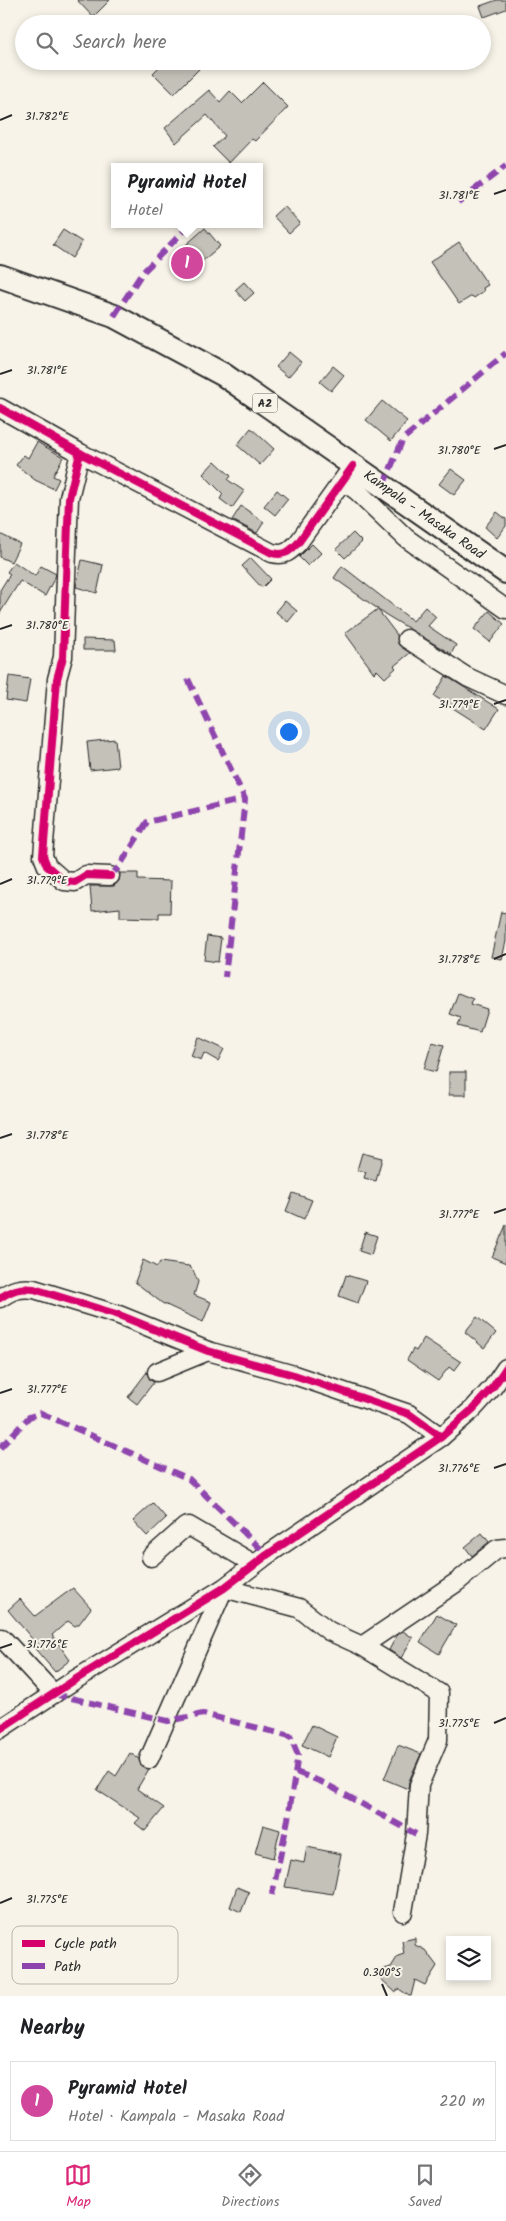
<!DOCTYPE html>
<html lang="en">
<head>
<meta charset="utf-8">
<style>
	body { margin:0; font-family:Kalam,sans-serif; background:#f6f6f6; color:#202124 }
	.controls { position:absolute; right:15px; bottom:15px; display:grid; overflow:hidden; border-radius:0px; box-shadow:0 2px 8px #0003 }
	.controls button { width:45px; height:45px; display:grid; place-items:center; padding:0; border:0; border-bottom:1px solid #e0e0e0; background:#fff; color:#202124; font:25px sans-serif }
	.you { position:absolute; left:288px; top:731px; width:18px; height:18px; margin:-12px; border:4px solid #fff; border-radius:50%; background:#1a73e8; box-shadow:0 0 0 8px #1a73e833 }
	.badge { display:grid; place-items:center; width:32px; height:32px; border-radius:50%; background:#db2777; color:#fff; font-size:16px; font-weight:700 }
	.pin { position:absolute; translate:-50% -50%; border:2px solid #fff; box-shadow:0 1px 5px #0006 }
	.popup { position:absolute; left:111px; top:163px; width:152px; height:65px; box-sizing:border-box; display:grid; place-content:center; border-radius:0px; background:#fff; filter:drop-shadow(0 1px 4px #0005); font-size:16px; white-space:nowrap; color:#757577 }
	.popup b { font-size:19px; color:#202124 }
	.popup::after { content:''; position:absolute; left:50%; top:100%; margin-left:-10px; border:10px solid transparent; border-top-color:#fff }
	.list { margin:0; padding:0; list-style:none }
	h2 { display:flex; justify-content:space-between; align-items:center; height:65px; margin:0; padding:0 20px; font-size:21px }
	h2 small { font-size:16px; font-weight:400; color:#757577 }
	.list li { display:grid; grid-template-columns:32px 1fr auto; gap:15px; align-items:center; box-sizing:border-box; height:80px; margin:0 10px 10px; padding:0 10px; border:1px solid #e0e0e0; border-radius:0px }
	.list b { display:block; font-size:19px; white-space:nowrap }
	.list p { margin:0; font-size:16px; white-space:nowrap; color:#757577 }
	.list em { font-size:16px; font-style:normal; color:#757577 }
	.icon { flex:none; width:28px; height:28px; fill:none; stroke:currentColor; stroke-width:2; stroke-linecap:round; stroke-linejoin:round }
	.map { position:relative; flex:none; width:506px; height:1996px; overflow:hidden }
	.search { position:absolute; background:#fff; box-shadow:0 2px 8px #0003; left:15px; right:15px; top:15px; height:55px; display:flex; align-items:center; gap:12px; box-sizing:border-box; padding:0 18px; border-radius:28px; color:#757577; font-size:19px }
	.sheet { height:155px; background:#fff }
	nav { display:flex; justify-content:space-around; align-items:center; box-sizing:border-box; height:70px; border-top:1px solid #e0e0e0; background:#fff; font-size:14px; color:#757577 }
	nav a { display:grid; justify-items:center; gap:2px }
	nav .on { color:#db2777 }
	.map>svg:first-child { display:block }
</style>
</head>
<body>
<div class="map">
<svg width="506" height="1996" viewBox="0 0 506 1996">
	<rect width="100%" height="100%" fill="#f7f3e8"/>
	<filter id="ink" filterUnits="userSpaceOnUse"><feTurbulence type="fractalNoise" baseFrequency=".02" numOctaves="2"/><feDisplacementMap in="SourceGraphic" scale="10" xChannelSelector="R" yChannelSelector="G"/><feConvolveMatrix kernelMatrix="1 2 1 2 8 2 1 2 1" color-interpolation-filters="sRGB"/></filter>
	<g filter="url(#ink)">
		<g fill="#c4c1b9" stroke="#2b2b2b">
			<path d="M77 0H110L93 17Z"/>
			<path d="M497 0H506V9L484 17 480 6Z"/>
			<path d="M165 61H192L199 69 174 94 153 73Z"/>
			<path d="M263 82 288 107 255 141 252 139 229 163 213 147 225 136 207 115 176 143 165 128 209 90 220 102 230 91 242 103Z"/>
			<path d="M284 206 300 223 289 233 273 216Z"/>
			<path d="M205 228 220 246 193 269 178 252Z"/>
			<path d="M63 230 82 242 72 258 53 245Z"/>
			<path d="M459 242 488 285 483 288 484 291 474 298 472 296 459 304 430 262Z"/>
			<path d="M244 282 254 293 245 301 235 290Z"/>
			<path d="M289 352 301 362 288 377 276 367Z"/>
			<path d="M333 366 344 375 331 391 320 382Z"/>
			<path d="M382 401 407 421 391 441 366 420Z"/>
			<path d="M251 428 274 449 260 465 237 445Z"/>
			<path d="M37 442 63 457 53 476 59 479 54 489 35 480 16 465 24 455 28 458Z"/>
			<path d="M215 461 231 476 228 480 244 491 232 508 220 499 223 494 203 474Z"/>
			<path d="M451 469 466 480 454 495 439 484Z"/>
			<path d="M277 490 288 499 275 515 264 506Z"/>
			<path d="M241 506 264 522 257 533 232 520Z"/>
			<path d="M497 512 506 519V526L497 538 485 527Z"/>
			<path d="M353 533 362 542 345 558 336 549Z"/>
			<path d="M0 534 20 544 11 562 0 557Z"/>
			<path d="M312 544 321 553 308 566 299 557Z"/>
			<path d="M251 558 271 579 262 588 242 566Z"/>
			<path d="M82 560 103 565 97 593 76 587Z"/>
			<path d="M14 562 35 576 41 566 56 574 55 577 45 596 20 581 0 613V590L10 574 7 572Z"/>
			<path d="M342 566 413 621 425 607 436 617 428 626 456 645 451 654 378 610 397 635 398 644 410 653 394 666 396 668 385 678 377 670 374 673 345 633 378 609 334 578Z"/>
			<path d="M285 601 297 611 288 622 276 612Z"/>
			<path d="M489 611 504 624 490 642 474 629Z"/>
			<path d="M83 639 115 640 116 650H83Z"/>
			<path d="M9 676 30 679 26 703 6 700Z"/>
			<path d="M446 676 499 709 486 729 434 696Z"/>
			<path d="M115 739 118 767 90 770 87 742Z"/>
			<path d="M120 873H138V880L171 881 170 913H159V918L120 917V908L92 911 90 886H114L119 881Z"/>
			<path d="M501 912 506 913V941L502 959 491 957Z"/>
			<path d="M207 936 221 938 218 962 204 960Z"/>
			<path d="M458 993 473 999 471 1004 487 1009 480 1032 458 1026 461 1018 450 1014Z"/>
			<path d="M198 1037 224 1049 218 1061 204 1053 201 1060 191 1056Z"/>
			<path d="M432 1042 444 1045 436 1072 424 1069Z"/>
			<rect x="449" y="1072" width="17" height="23"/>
			<path d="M362 1153 382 1158 376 1181 364 1178 366 1172 357 1170Z"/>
			<path d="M293 1193 312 1200 304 1219 286 1211Z"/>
			<path d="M506 1225V1263L492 1257Z"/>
			<path d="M365 1232 377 1236 371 1255 359 1251Z"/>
			<path d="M143 1260 157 1267 160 1262 189 1266 193 1270 198 1282 194 1295 211 1302 203 1322 162 1303 135 1282Z"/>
			<path d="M346 1275 366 1281 358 1303 339 1296Z"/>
			<path d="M477 1317 496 1333 484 1348 465 1332Z"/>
			<path d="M424 1338 461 1362 454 1371 449 1367 438 1381 407 1360 413 1349 416 1351Z"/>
			<path d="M147 1372 150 1380 154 1382 137 1404 128 1397Z"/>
			<path d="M153 1503 166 1518 147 1536 133 1521Z"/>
			<path d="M482 1533 489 1542 472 1556 465 1547Z"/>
			<path d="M73 1588 91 1608 79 1624 75 1626 68 1621 52 1635 70 1660 55 1672 30 1643 33 1640 8 1610 20 1599 35 1616Z"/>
			<path d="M437 1614 456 1625 439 1654 420 1642Z"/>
			<path d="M403 1631 413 1638 401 1658 389 1650 397 1635Z"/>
			<path d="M312 1725 337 1737 328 1757 302 1745Z"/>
			<path d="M398 1745 421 1754 409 1781 408 1789 384 1779Z"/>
			<path d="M130 1753 139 1759 141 1766 149 1769 137 1789 164 1808 145 1831 135 1823 140 1818 97 1790 109 1771 116 1776Z"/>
			<path d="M263 1825 280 1830 273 1858 255 1853Z"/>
			<path d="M307 1847 341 1854 333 1894 285 1887 291 1860 304 1863Z"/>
			<path d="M237 1887 249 1892 241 1912 230 1907Z"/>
			<path d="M415 1938V1945L425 1950 437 1966 425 1985 415 1980 411 1996H409L399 1989 395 1992 378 1976 381 1970 391 1967 398 1956 404 1954 402 1941Z"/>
		</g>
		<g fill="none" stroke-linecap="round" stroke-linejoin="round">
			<defs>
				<g id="minor">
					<path d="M0 408 80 453 272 553C285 556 289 552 298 543L353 466"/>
					<path d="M80 453 69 498 63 657 57 679 43 856 47 866 64 881 75 882 86 875 110 876"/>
					<path d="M340 484 350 486 357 491 406 538 506 609"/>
					<path d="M407 639 467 677 506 695"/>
					<path d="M0 1298C12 1290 20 1287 34 1289L119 1315 208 1351 294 1375 409 1414 441 1437"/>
					<path d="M157 1372 208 1351"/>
					<path d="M151 1557 185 1527 189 1526 254 1564"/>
					<path d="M2 1638 54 1694"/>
					<path d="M362 1646 439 1693 438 1740 419 1785 416 1834 403 1912"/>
					<path d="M0 1729 73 1681 224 1588 267 1555 441 1437 473 1409 493 1387 506 1368"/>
					<path d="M149 1759 224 1588 299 1608 329 1631 362 1646 457 1582 497 1549 506 1548"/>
				</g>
				<path id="major" d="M0 276 114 316 224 375 506 572"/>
			</defs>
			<use href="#minor" stroke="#2b2b2b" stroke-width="21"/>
			<use href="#major" stroke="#2b2b2b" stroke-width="26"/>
			<use href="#minor" stroke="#f7f3e8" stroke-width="18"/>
			<use href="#major" stroke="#f7f3e8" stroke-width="22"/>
			<g stroke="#8e44ad" stroke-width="6" stroke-dasharray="12 6" stroke-linecap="butt">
				<path d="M458 202 506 166"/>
				<path d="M114 316 142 273 191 224"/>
				<path d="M383 486 403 439 506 353"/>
				<path d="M188 679 245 799 225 977"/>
				<path d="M110 876 119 867 147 822 245 799"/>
				<path d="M0 1448 29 1417 41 1413 189 1479 267 1555"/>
				<path d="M54 1694 168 1721 203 1714 290 1736 298 1755 288 1819 272 1895"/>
				<path d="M296 1772 324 1783 416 1834"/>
			</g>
			<defs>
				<g id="cycleway">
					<path d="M0 408 80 453 272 553C285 556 289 552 298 543L353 466"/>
					<path d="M80 453 69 498 63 657 57 679 43 856 47 866 64 881 75 882 86 875 110 876"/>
					<path d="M0 1298C12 1290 20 1287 34 1289L119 1315 208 1351 294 1375 409 1414 441 1437"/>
					<path d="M0 1729 73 1681 224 1588 267 1555 441 1437 473 1409 493 1387 506 1368"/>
				</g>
			</defs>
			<use href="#cycleway" stroke="#f7f3e8" stroke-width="11"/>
			<use href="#cycleway" stroke="#d6006c" stroke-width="8"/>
		</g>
	</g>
	<path fill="none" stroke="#2b2b2b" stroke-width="2" d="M0 120 12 115M494 194 506 190M0 374 12 370M494 449 506 445M0 629 12 625M494 704 506 700M0 884 12 879M494 959 506 954M0 1138 12 1134M494 1213 506 1209M0 1393 12 1389M494 1468 506 1464M0 1648 12 1644M494 1723 506 1718M0 1903 12 1898M382 1984 387 1996"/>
	<g text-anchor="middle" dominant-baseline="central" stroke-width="4" stroke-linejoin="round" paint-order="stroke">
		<rect fill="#f7f3e8" stroke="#686764" stroke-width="1" x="252.5" y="393.5" width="25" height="19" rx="4"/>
		<g font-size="12" font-weight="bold" fill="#2b2b2b">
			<text x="265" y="403">A2</text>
		</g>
		<g font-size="14" fill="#2b2b2b" stroke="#f7f3e8">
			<text transform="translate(424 515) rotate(35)">Kampala - Masaka Road</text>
		</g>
	</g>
	<rect x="12" y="1926" width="166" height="58" rx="8" fill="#f7f3e8" stroke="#bab7af" stroke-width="1"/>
	<rect x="22" y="1940" width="23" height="7" fill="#d6006c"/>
	<rect x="22" y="1963" width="23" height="6" fill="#8e44ad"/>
	<g font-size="14" fill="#2b2b2b">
		<text x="54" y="1948">Cycle path</text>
		<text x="54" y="1971">Path</text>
	</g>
	<g font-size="12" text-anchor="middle" fill="#2b2b2b" stroke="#f7f3e8" stroke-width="4" stroke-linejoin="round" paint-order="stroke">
		<text x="47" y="120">31.782°E</text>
		<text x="459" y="199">31.781°E</text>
		<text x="47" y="374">31.781°E</text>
		<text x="459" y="454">31.780°E</text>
		<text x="47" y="629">31.780°E</text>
		<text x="459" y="708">31.779°E</text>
		<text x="47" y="884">31.779°E</text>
		<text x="459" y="963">31.778°E</text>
		<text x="47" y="1139">31.778°E</text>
		<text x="459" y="1218">31.777°E</text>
		<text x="47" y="1393">31.777°E</text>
		<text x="459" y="1472">31.776°E</text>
		<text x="47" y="1648">31.776°E</text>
		<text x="459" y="1727">31.775°E</text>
		<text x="47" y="1903">31.775°E</text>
		<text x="382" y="1976">0.300°S</text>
	</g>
</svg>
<div class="controls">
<button><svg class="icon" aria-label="layers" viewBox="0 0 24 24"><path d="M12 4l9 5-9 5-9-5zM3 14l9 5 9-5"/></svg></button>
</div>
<div class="you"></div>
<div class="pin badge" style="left:187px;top:263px;background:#d1479c">1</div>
<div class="popup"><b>Pyramid Hotel</b>Hotel</div>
<div class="search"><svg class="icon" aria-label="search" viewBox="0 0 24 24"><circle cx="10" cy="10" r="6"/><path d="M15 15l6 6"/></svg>Search here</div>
</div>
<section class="sheet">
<h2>Nearby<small></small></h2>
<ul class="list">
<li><span class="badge" style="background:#d1479c">1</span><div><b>Pyramid Hotel</b><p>Hotel · Kampala - Masaka Road</p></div><em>220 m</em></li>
</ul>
</section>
<nav>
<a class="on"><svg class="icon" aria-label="map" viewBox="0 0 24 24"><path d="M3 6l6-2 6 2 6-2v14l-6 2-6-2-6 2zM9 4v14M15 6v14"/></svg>Map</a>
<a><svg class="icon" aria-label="directions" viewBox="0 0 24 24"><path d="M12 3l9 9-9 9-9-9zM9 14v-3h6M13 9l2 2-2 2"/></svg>Directions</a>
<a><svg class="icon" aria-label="saved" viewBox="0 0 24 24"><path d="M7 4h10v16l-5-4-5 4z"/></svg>Saved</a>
</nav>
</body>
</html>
